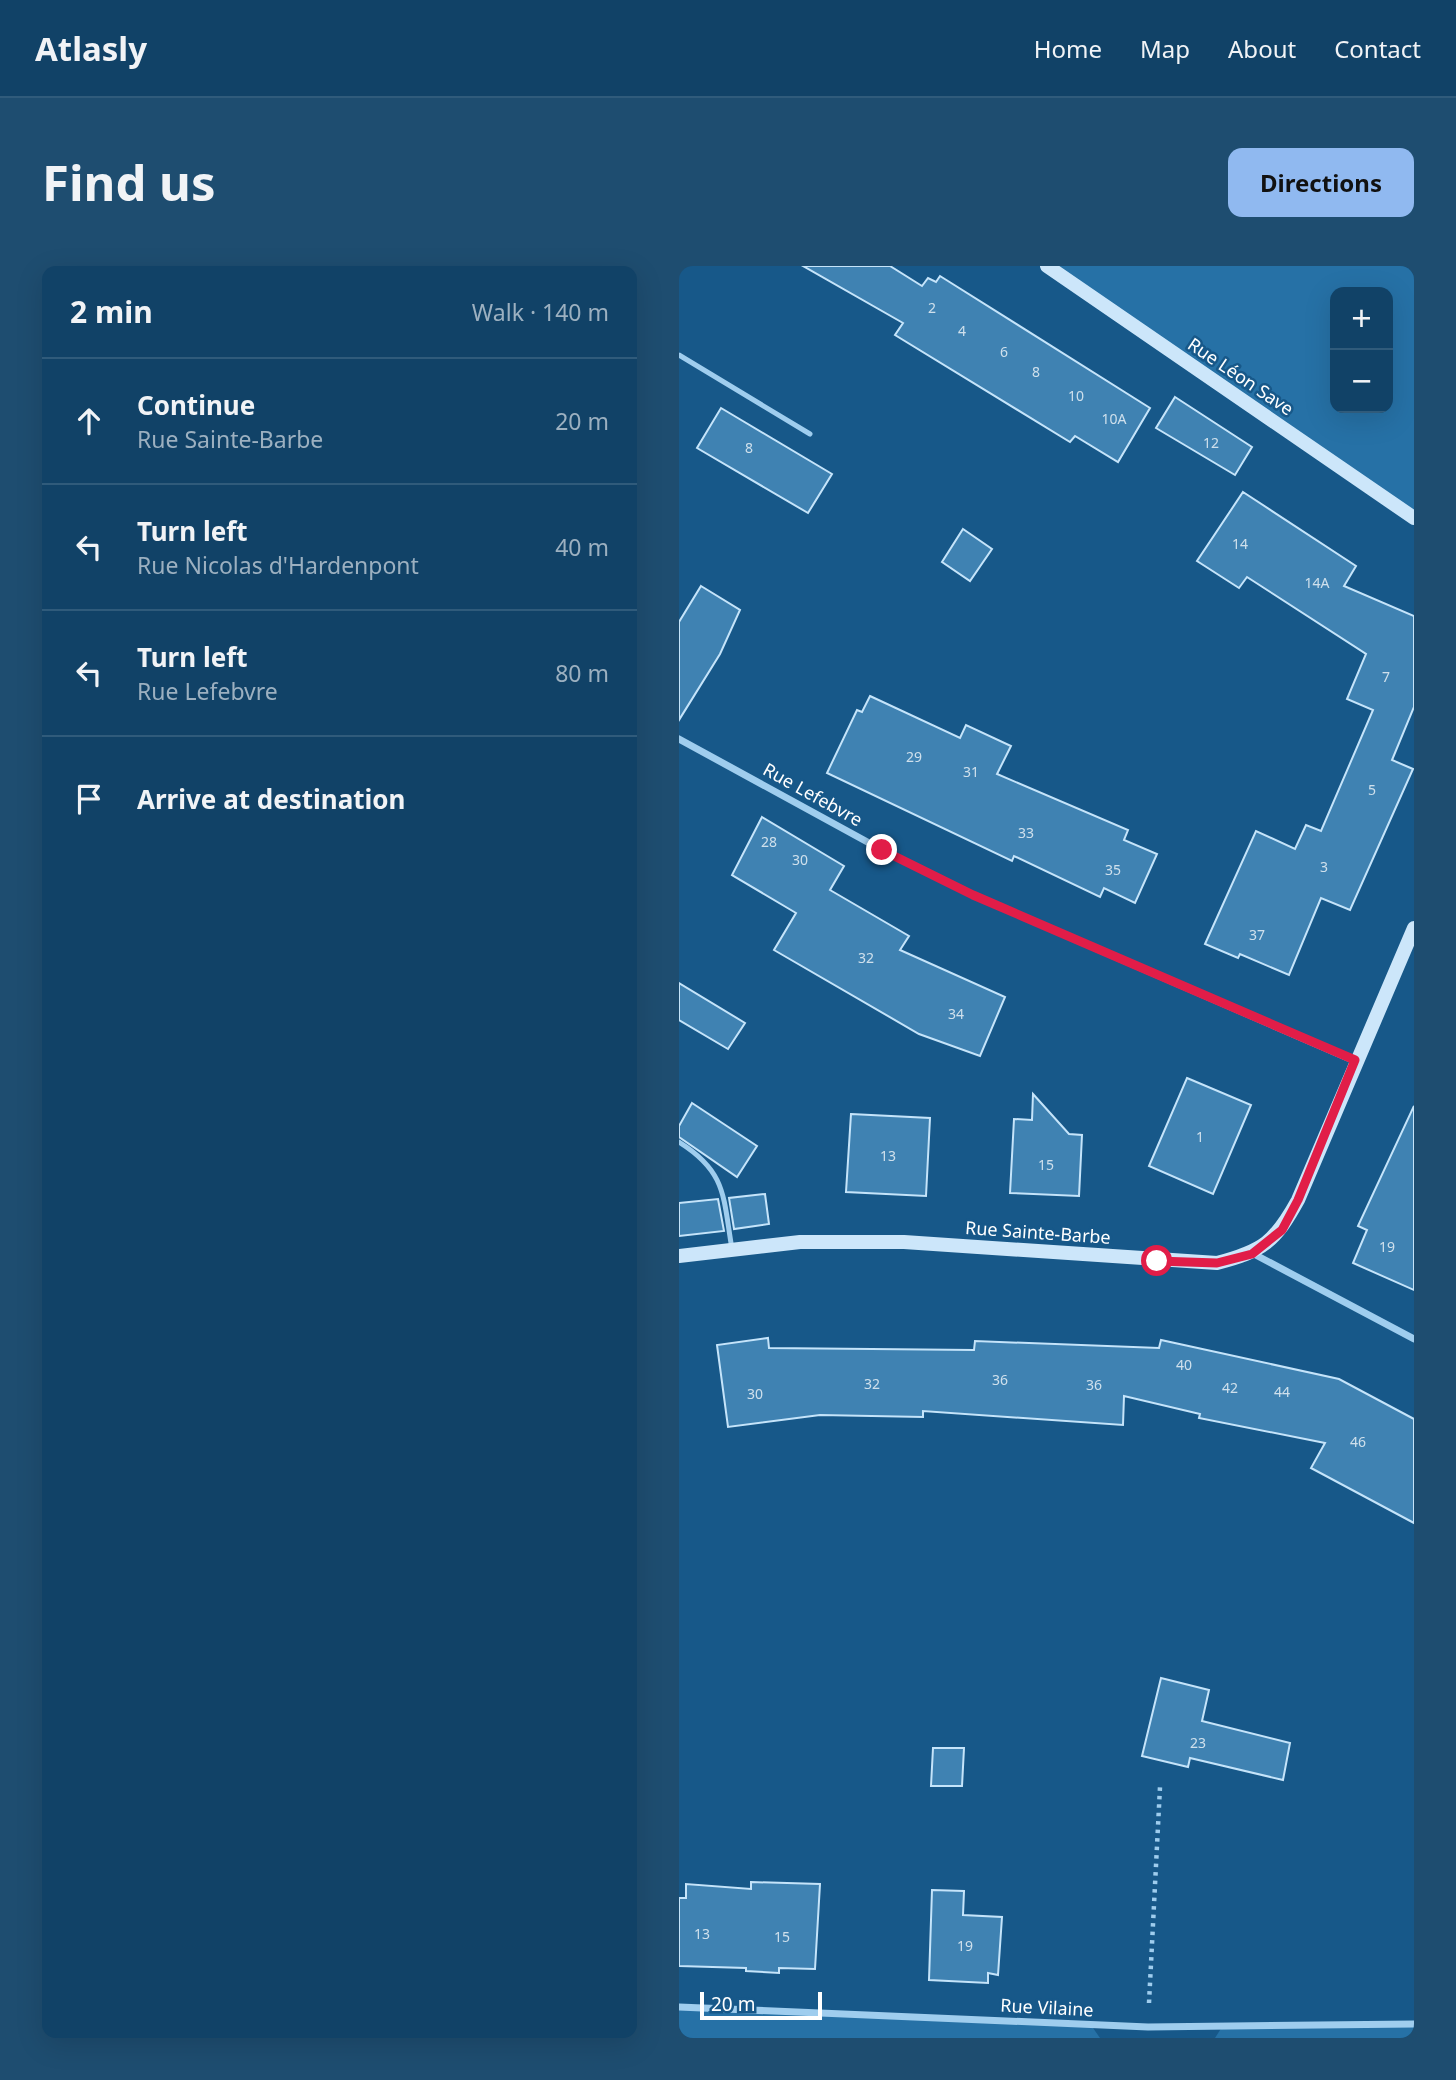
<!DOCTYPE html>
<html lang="en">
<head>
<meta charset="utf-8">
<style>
	body { margin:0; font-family:"Noto Sans",sans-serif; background:#1e4d70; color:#f1f3f6 }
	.controls { position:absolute; right:21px; top:21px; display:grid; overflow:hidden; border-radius:14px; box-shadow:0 7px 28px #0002 }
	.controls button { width:63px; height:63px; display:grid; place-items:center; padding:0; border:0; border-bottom:2px solid #305b7b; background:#114267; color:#f1f3f6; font:35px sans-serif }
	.scale { position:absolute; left:21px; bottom:18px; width:122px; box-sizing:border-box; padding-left:7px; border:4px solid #fff; border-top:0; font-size:19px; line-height:24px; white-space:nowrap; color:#fff; -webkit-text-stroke:5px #175889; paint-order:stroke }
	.stop { position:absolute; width:21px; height:21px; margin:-16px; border:5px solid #e11d48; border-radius:50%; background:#fff }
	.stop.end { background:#e11d48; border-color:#fff; box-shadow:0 2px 7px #0008 }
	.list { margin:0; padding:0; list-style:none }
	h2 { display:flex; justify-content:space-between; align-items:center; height:91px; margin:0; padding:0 28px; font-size:30px }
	h2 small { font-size:23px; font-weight:400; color:#9cb0c0 }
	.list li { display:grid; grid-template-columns:46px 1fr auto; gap:21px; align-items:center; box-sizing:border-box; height:126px; padding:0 28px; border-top:2px solid #305b7b }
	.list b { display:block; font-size:26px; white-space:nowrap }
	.list p { margin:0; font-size:23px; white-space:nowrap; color:#9cb0c0 }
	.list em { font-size:23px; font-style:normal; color:#9cb0c0 }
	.icon { flex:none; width:38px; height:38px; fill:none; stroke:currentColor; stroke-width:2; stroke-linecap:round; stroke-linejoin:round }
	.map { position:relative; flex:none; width:735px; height:1772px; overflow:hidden; border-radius:14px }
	header { display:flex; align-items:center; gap:42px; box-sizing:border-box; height:98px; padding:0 35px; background:#114267; border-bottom:2px solid #305b7b }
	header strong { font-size:33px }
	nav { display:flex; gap:38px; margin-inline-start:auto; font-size:24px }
	.intro { display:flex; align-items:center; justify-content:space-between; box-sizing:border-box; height:168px; padding:0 42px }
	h1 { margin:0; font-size:49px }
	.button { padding:18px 32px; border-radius:14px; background:#90b9f0; color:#111; font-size:24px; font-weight:700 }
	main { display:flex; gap:42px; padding:0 42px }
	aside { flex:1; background:#114267; border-radius:14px; box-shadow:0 7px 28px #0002 }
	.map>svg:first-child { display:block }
</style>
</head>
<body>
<header>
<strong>Atlasly</strong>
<nav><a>Home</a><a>Map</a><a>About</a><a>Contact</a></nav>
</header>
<div class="intro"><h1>Find us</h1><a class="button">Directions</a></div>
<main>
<aside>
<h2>2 min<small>Walk · 140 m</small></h2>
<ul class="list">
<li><svg class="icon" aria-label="ahead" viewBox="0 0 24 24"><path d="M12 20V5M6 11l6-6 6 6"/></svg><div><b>Continue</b><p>Rue Sainte-Barbe</p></div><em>20 m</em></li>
<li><svg class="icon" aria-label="left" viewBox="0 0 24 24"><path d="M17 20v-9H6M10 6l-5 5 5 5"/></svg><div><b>Turn left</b><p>Rue Nicolas d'Hardenpont</p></div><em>40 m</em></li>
<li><svg class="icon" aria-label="left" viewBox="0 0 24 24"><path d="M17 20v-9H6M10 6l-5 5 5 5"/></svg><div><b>Turn left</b><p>Rue Lefebvre</p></div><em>80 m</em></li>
<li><svg class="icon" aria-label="arrive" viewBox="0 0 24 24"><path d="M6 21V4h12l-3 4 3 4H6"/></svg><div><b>Arrive at destination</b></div></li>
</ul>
</aside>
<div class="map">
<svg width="735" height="1772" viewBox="0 0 735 1772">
	<rect width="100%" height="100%" fill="#175889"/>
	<g fill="#2671a6" fill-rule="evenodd">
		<path d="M368 0H735V252ZM656 26H709V142H656Z"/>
		<path d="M0 1741 412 1759 421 1772H0Z"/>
		<path d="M735 1758V1772H536L543 1761Z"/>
	</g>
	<g fill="#3f82b2" stroke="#c5e4fa" stroke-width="2">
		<path d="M124 0H211L243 20 249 12 257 16 261 10 471 142 439 196 396 170 391 176 216 69 224 57Z"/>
		<path d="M496 131 573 181 556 209 477 162Z"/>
		<path d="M42 142 153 208 129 247 18 182Z"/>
		<path d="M564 226 677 300 665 320 735 350V441L713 494 734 503 671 644 642 632 610 709 561 688 559 692 526 678 577 565 616 583 627 559 642 565 694 444 668 433 687 388 568 311 560 322 518 295Z"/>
		<path d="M284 263 313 283 291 315 263 296Z"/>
		<path d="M22 320 61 344 41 388 0 454V356Z"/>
		<path d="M191 430 281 472 287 459 332 480 318 508 449 564 445 574 478 588 456 637 425 622 421 631 335 590 333 595 148 507 178 444 183 446Z"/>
		<path d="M83 551 165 600 151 624 230 670 221 684 326 731 301 790 240 768 95 684 117 647 53 609Z"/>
		<path d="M0 717 66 757 49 783 0 754Z"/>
		<path d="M508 812 572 839 534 928 470 900Z"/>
		<path d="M354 828 390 868 403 869 400 930 331 927 335 853 353 854Z"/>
		<path d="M13 837 78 880 58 911 0 871V860Z"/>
		<path d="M735 840V1024L674 997 688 964 679 960Z"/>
		<path d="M172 848 251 852 247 930 167 926Z"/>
		<path d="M86 928 90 958 55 963 50 932Z"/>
		<path d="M39 933 45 965 0 970V937Z"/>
		<path d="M89 1072 90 1082 295 1084 296 1075 480 1082 482 1074 660 1113 735 1153V1257L632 1202 646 1177 520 1152 521 1148 445 1130 444 1159 244 1145V1151L141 1149 49 1161 38 1079Z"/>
		<path d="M482 1412 530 1424 523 1455 611 1477 604 1514 511 1492 509 1501 463 1490Z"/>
		<path d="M254 1482H285L283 1520H252Z"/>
		<path d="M72 1616 141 1618 136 1703 100 1702V1707L67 1705V1702L0 1700V1632H7V1618L72 1623Z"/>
		<path d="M253 1624 285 1625 284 1649 323 1651 319 1709 309 1707V1717L250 1714Z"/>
	</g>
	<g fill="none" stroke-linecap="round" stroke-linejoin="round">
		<path stroke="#9fcdee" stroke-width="4.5" stroke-dasharray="3.5 5" stroke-linecap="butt" d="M470 1737 481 1521"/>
		<g stroke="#9fcdee" stroke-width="5">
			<path d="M0 89 131 168"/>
			<path d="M0 876C48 906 44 931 53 983"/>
		</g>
		<g stroke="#9fcdee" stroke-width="7">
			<path d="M0 473 203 584 294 629 676 795"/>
			<path d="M573 987 735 1073"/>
			<path d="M0 1741 469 1761 735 1758"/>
		</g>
		<g stroke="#cce6fa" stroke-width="14">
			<path d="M368 0 735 252"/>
			<path d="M0 990 121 976H225L538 997C584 985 596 976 619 934L735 662"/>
		</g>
	</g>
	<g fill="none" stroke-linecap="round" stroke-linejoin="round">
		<path stroke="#e11d48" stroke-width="9" d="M203 584 294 629 676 794 619 934 603 964 573 988 538 997 478 995"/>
	</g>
	<g text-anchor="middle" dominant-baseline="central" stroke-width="5" stroke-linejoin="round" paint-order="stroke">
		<g font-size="14" fill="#cfe0ec">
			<text x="253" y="41">2</text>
			<text x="283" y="64">4</text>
			<text x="325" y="85">6</text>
			<text x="357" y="105">8</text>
			<text x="397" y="129">10</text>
			<text x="435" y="152">10A</text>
			<text x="532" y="176">12</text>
			<text x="70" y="181">8</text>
			<text x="561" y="277">14</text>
			<text x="638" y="316">14A</text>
			<text x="707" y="410">7</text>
			<text x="235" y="490">29</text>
			<text x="292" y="505">31</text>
			<text x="693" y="523">5</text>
			<text x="347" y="566">33</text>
			<text x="90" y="575">28</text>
			<text x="121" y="593">30</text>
			<text x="645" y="600">3</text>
			<text x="434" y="603">35</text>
			<text x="578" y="668">37</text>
			<text x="187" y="691">32</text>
			<text x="277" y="747">34</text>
			<text x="521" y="870">1</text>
			<text x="209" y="889">13</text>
			<text x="367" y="898">15</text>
			<text x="708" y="980">19</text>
			<text x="505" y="1098">40</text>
			<text x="321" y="1113">36</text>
			<text x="193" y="1117">32</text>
			<text x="415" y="1118">36</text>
			<text x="551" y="1121">42</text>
			<text x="603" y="1125">44</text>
			<text x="76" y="1127">30</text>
			<text x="679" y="1175">46</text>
			<text x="519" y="1476">23</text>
			<text x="23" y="1667">13</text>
			<text x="103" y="1670">15</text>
			<text x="286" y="1679">19</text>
		</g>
		<g font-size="18" fill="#fff" stroke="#175889">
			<text transform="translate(562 110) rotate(34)">Rue Léon Save</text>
			<text transform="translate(134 528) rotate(29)">Rue Lefebvre</text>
			<text transform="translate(359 966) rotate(4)">Rue Sainte-Barbe</text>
			<text transform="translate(368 1741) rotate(3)">Rue Vilaine</text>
		</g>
	</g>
</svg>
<div class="controls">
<button>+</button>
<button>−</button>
</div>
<div class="scale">20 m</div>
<div class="stop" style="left:478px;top:995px"></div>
<div class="stop end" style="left:203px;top:584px"></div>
</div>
</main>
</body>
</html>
